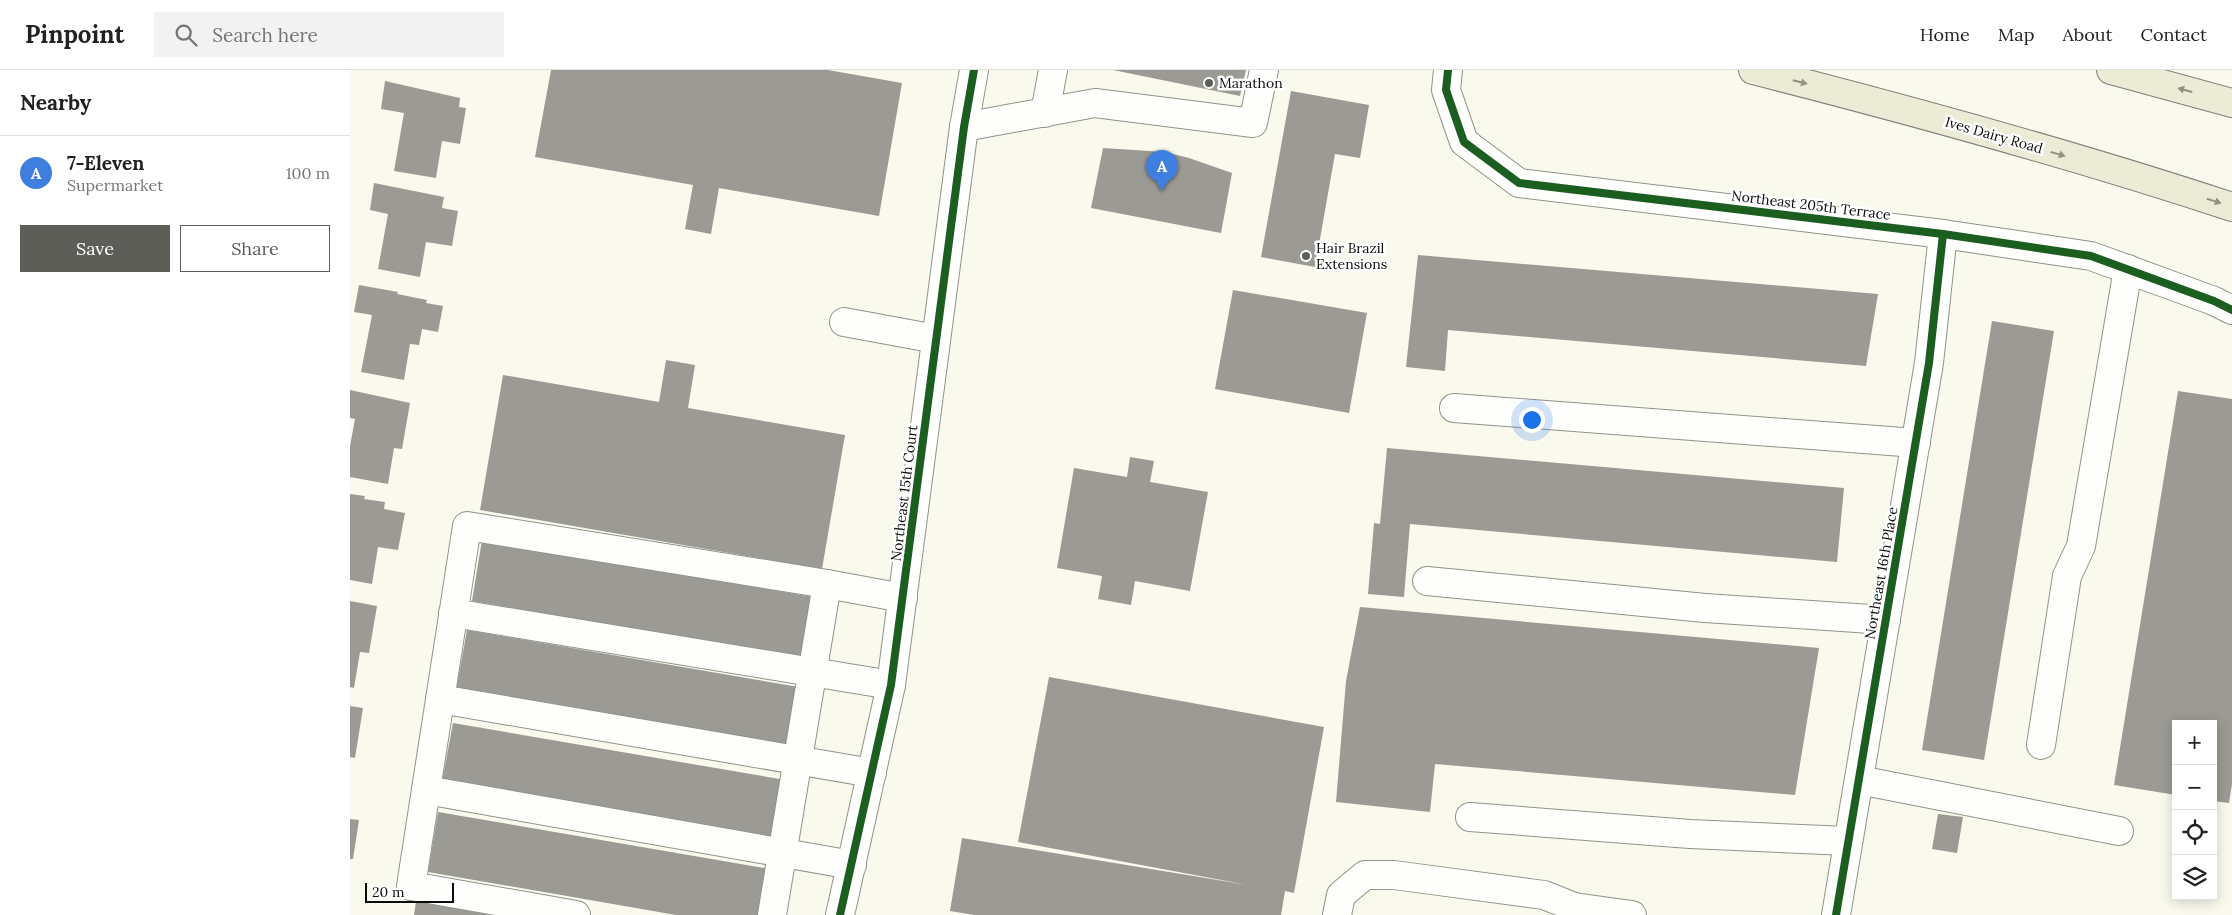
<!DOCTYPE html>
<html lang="en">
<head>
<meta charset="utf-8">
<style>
	body { margin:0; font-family:Lora,serif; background:#f2f2f2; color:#222 }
	.controls { position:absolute; right:15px; bottom:15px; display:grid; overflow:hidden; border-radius:0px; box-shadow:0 2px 12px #0003 }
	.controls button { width:45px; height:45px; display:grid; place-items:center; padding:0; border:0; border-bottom:1px solid #e0e0e0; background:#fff; color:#222; font:25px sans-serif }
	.scale { position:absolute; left:15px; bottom:12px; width:89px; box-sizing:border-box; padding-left:5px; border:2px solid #0a0a0a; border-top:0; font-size:14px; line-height:18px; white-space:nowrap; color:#0a0a0a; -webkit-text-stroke:4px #fff; paint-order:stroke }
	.you { position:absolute; left:1181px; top:349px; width:18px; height:18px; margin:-12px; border:4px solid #fff; border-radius:50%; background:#1a73e8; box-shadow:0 0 0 8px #1a73e833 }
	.badge { display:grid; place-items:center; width:32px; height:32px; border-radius:50%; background:#5e5e59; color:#fff; font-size:16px; font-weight:700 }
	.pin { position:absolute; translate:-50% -41px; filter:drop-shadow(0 1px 2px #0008) }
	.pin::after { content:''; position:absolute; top:26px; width:18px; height:15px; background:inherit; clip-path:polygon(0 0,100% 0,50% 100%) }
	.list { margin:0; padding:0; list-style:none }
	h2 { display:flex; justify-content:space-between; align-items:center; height:65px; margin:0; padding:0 20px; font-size:21px }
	h2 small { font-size:16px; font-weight:400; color:#767676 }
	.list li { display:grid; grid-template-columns:32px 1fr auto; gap:15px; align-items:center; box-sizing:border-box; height:75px; padding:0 20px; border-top:1px solid #e0e0e0 }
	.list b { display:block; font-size:19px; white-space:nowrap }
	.list p { margin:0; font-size:16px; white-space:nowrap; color:#767676 }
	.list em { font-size:16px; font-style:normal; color:#767676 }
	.actions { display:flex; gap:10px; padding:15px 20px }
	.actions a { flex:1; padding:11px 0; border:1px solid #5e5e59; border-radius:0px; text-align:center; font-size:18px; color:#5e5e59 }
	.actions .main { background:#5e5e59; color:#fff }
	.icon { flex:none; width:28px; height:28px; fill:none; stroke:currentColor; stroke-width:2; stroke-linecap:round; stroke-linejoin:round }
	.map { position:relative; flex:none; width:1882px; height:845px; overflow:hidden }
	header { display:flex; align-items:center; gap:30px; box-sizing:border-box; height:70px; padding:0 25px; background:#fff; border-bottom:1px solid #e0e0e0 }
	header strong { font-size:24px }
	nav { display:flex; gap:28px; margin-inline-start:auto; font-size:18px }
	.search { width:350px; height:45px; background:#f2f2f2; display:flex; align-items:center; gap:12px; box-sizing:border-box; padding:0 18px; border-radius:0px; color:#767676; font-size:19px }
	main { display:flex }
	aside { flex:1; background:#fff }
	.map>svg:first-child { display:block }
</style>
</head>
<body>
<header>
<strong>Pinpoint</strong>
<div class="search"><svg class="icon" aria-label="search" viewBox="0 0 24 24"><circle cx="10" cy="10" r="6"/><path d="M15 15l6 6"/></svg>Search here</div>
<nav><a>Home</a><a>Map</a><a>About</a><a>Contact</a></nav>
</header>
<main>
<aside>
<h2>Nearby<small></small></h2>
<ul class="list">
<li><span class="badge" style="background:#3f7fe0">A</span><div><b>7-Eleven</b><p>Supermarket</p></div><em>100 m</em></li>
</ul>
<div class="actions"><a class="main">Save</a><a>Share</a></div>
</aside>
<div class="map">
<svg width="1882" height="845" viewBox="0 0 1882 845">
	<rect width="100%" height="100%" fill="#f9f9ed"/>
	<g fill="#9c9a94">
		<path d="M201 0H478L552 13 529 146 369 118 361 164 335 159 343 115 185 87Z"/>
		<path d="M763 0H896L890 26Z"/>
		<path d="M35 11 110 28 109 37 116 38 110 74 92 71 86 108 44 101 54 43 31 39Z"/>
		<path d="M941 21 1019 35 1010 88 985 84 965 197 911 187Z"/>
		<path d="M753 78 815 82 839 88 882 103 871 163 741 138Z"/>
		<path d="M24 113 94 127 92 138 108 141 102 176 76 172 70 207 28 199 38 144 20 140Z"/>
		<path d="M1068 185 1528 224 1516 296 1098 260 1095 301 1056 297Z"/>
		<path d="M9 215 48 222 47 224 77 230 76 233 93 236 88 262 72 259 69 275 60 274 54 310 11 302 22 245 4 242Z"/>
		<path d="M883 220 1017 243 999 343 865 319Z"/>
		<path d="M1642 251 1704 261 1634 690 1572 680Z"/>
		<path d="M316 290 345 295 338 338 495 365 472 499 130 440 153 305 309 332Z"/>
		<path d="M0 320 60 333 52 379 44 378 38 414 0 407V376L5 349 0 348Z"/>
		<path d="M1828 321 1882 329V714L1879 733 1863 731V654H1826V725L1764 715Z"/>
		<path d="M1037 378 1494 418 1487 492 1060 454 1054 527 1018 524 1024 453 1030 454Z"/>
		<path d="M780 387 804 391 800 412 858 422 840 521 785 511 781 535 748 529 752 506 707 498 724 398 777 407Z"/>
		<path d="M0 424 15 426 14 429 35 432 34 439 55 443 48 480 28 477 22 514 0 510Z"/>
		<path d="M132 470 469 528 458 589 122 531Z"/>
		<path d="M0 531 27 536 19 583 10 582 4 618 0 617Z"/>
		<path d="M1010 537 1469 578 1445 725 1085 694 1080 742 986 732 996 611Z"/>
		<path d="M117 560 454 618 444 679 106 621Z"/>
		<path d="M699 607 974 657 944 823 935 821 931 845H624L600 841 612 768 898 815 668 772Z"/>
		<path d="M0 636 13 638 5 688 0 687Z"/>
		<path d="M103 653 441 711 430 771 92 712Z"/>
		<path d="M88 742 426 800 419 845H326L78 802Z"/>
		<path d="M1588 744 1613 747 1607 783 1582 779Z"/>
		<path d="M0 749 9 750 3 789H0Z"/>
		<path d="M66 831 144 844V845H64Z"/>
	</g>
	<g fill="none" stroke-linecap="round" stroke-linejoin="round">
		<defs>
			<g id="minor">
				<path d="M1098 0 1096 20 1114 72 1169 113 1593 164 1741 186 1864 231 1882 240"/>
				<path d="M695 43 703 0"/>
				<path d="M614 57 745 33 903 53 914 0"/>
				<path d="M494 252 586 269"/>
				<path d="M1104 338 1566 373"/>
				<path d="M1077 511 1355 538 1536 550"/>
				<path d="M103 543 541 615"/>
				<path d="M90 629 522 703"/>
				<path d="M1691 675 1717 506 1731 476 1778 199"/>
				<path d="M1509 710 1769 761"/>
				<path d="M76 720 502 795"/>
				<path d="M1120 747 1340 764 1498 771"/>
				<path d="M1224 837 1282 845"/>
				<path d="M226 845 61 816 117 456 477 514"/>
				<path d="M422 845 477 514 553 528"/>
				<path d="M490 845 541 615 614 57 624 0"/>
				<path d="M987 845 991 825 1015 805H1044L1194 825 1224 837 1225 845"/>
				<path d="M1486 845 1579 293 1593 164"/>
			</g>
			<g id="major">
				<path d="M1403 0C1564 41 1724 85 1882 137"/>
				<path d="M1761 0 1882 33"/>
			</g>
		</defs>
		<use href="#minor" stroke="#92928c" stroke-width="30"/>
		<use href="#major" stroke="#7f7f7a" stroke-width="30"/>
		<use href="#minor" stroke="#fefefc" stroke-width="28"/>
		<use href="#major" stroke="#ebebd6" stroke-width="28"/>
		<defs>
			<g id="cycleway">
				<path d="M1098 0 1096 20 1114 72 1169 113 1593 164 1741 186 1864 231 1882 240"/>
				<path d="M490 845 541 615 614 57 624 0"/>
				<path d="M1486 845 1579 293 1593 164"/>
			</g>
		</defs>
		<use href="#cycleway" stroke="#fff" stroke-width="11"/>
		<use href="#cycleway" stroke="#1b5e20" stroke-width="8"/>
	</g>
	<defs><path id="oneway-solid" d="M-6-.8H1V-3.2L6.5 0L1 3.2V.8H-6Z" transform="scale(1.25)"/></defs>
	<g fill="#919184">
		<use href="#oneway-solid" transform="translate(1450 12) rotate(14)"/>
		<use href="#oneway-solid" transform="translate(1835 20) rotate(-165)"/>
		<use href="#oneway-solid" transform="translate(1708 84) rotate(16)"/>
		<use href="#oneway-solid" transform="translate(1864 131) rotate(18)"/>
	</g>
	<g fill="#5e5e59" stroke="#fff" stroke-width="2">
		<circle cx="859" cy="13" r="5"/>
		<circle cx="956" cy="186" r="5"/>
	</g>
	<g text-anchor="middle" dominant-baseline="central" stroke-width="5" stroke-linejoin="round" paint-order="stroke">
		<g font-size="14" fill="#0a0a0a" stroke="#fff" text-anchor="start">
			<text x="869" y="13">Marathon</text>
			<text x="966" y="178">Hair Brazil<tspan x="966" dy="16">Extensions</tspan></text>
		</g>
		<g font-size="14" fill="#0a0a0a" stroke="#fff">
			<text transform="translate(1644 65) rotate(16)">Ives Dairy Road</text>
			<text transform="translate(1461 135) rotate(7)">Northeast 205th Terrace</text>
			<text transform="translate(554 423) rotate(-83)">Northeast 15th Court</text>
			<text transform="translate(1531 503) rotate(-80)">Northeast 16th Place</text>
		</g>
	</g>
</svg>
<div class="controls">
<button>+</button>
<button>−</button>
<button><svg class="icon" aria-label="locate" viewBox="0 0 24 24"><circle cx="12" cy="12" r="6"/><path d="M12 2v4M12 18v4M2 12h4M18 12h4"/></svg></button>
<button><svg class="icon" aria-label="layers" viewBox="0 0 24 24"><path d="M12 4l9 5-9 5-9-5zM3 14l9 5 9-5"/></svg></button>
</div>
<div class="scale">20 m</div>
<div class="you"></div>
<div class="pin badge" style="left:812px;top:121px;background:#3f7fe0">A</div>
</div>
</main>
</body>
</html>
